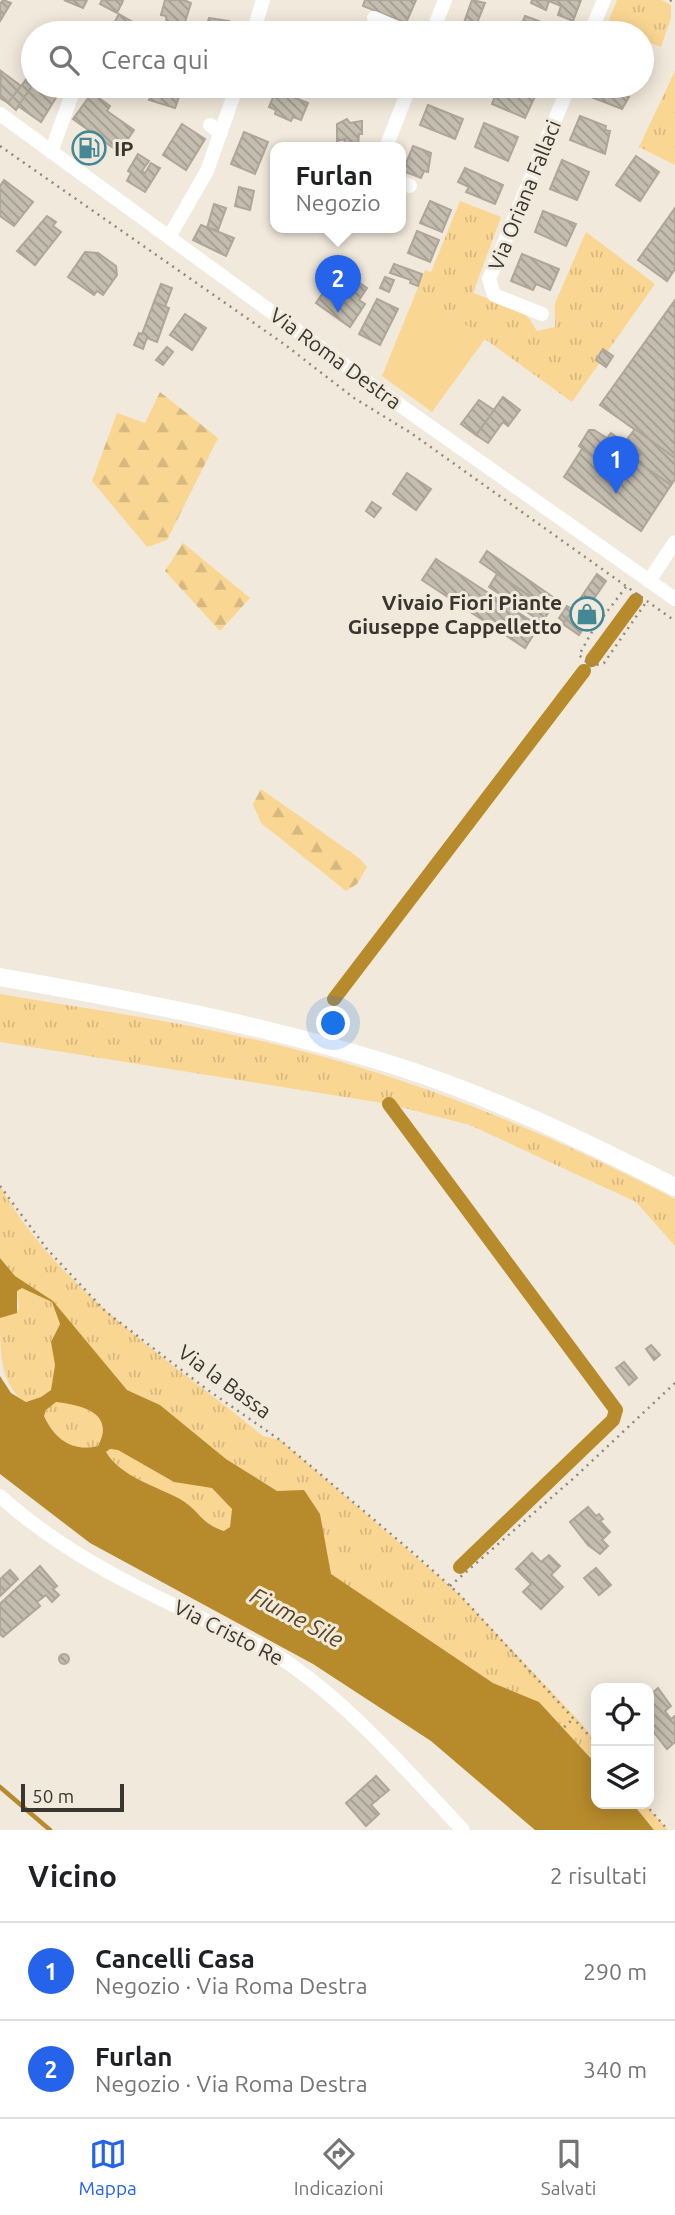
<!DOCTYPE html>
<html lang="it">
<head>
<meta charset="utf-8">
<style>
	body { margin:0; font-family:Ubuntu,sans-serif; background:#f2f2f2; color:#202124 }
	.controls { position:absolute; right:21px; bottom:21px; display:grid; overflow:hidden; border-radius:14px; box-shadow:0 4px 18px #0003 }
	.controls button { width:63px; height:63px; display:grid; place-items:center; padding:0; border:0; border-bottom:2px solid #e0e0e0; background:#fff; color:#202124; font:35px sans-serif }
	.scale { position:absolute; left:21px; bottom:18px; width:103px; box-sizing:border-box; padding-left:7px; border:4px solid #393630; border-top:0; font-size:19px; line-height:24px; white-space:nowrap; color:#393630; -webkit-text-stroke:5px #f1e9db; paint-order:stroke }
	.you { position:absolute; left:334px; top:1024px; width:24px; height:24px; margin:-18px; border:5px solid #fff; border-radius:50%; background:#1a73e8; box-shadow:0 0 0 10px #1a73e833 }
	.badge { display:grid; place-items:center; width:46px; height:46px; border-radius:50%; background:#2563eb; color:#fff; font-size:23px; font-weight:700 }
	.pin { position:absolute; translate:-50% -58px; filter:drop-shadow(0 2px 4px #0008) }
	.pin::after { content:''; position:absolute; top:37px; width:24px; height:21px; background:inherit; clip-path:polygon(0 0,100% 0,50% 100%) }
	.popup { position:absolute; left:270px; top:142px; width:136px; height:91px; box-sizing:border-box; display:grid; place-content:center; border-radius:14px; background:#fff; filter:drop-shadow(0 2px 5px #0005); font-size:23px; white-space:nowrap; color:#757577 }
	.popup b { font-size:26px; color:#202124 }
	.popup::after { content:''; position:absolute; left:50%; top:100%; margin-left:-14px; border:14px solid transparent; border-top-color:#fff }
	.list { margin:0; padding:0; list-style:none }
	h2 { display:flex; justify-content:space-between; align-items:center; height:91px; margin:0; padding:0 28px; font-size:30px }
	h2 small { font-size:23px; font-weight:400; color:#757577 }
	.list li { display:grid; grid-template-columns:46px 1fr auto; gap:21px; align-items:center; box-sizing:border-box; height:98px; padding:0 28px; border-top:2px solid #e0e0e0 }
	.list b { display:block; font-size:26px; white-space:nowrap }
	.list p { margin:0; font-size:23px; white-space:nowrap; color:#757577 }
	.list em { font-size:23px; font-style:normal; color:#757577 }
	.icon { flex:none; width:38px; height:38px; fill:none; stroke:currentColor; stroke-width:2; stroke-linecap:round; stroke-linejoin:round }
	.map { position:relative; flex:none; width:675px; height:1830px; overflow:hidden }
	.search { position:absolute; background:#fff; box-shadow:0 4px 18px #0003; left:21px; right:21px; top:21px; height:77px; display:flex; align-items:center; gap:18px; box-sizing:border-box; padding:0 24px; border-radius:38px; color:#757577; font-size:26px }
	.sheet { height:287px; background:#fff }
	nav { display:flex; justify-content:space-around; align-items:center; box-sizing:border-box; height:98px; border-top:2px solid #e0e0e0; background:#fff; font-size:19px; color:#757577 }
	nav a { display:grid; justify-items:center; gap:4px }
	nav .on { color:#2563eb }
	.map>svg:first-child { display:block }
</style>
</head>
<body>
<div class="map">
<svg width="675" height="1830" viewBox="0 0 675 1830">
	<defs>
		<pattern id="grass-tufts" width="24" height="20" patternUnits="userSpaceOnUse" patternTransform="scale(1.75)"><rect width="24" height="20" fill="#fad693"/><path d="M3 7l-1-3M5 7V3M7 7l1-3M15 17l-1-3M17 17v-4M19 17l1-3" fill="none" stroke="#d7b87f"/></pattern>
		<pattern id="forest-firs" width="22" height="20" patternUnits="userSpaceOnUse" patternTransform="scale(1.75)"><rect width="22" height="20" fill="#fad693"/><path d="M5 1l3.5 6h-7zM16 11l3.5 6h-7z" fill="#d7b87f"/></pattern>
		<pattern id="building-back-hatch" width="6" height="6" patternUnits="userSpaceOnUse" patternTransform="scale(1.75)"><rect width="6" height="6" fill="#c5beb0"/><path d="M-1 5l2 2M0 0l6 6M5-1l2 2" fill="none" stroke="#a19b90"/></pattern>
	</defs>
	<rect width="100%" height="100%" fill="#f1e9db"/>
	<g fill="url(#grass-tufts)">
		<path d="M617 0H662L671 5V18L661 47 642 40V33H626L607 25Z"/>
		<path d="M675 71V165L639 147Z"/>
		<path d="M460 201 501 217 473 293 525 313 537 331 555 327V303L586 232 655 284 572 402 417 290 425 270 431 272Z"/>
		<path d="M0 994C101 1011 203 1025 302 1051 432 1085 556 1137 675 1199V1246L636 1202 470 1125 389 1104 0 1042Z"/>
		<path d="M0 1186C60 1292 171 1360 263 1436L280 1440 458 1593 581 1723 596 1743V1764L539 1702 493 1683 330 1574 320 1514 304 1491H277L226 1459 160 1405 127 1390 53 1302 15 1276 0 1258Z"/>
		<path d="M22 1287 52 1302 60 1324 51 1342 55 1365 51 1390 41 1397 26 1402C0 1387 0 1350 0 1318L19 1309 17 1291Z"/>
		<path d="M55 1402C80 1405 115 1412 98 1446 72 1452 56 1440 44 1416L46 1410Z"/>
		<path d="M110 1449 118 1450 174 1482 212 1487 232 1509 230 1527 224 1531C199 1522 198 1510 180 1499 156 1486 121 1477 106 1452Z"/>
		<path d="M633 1804H645L668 1830H654Z"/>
	</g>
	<g fill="url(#forest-firs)">
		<path d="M160 392 218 438 167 540 147 547 92 481 117 413 145 423Z"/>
		<path d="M183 543 250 598 220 631 165 571Z"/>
		<path d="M261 789 359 858 367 867 357 884 346 891 261 823 253 804Z"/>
	</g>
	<path fill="#fad693" d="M417 290 485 339 432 412 382 376Z"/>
	<path fill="#b78b2c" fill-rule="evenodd" d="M0 1258 15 1276 53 1301 127 1390 160 1405 226 1459 277 1491 304 1490 320 1514 331 1574 493 1683 539 1702 596 1764V1804H633L654 1830H535L431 1741 313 1664 90 1543 0 1474V1376L11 1393 26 1402 41 1397 51 1390 55 1365 51 1342 60 1324 52 1302 22 1288 17 1291V1313L0 1318ZM56 1402C80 1405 116 1412 98 1446 73 1452 55 1440 44 1416L46 1410ZM110 1449 118 1450 174 1482 212 1488 232 1509 230 1527 224 1531C201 1524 198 1509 180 1499 156 1486 121 1477 106 1452Z"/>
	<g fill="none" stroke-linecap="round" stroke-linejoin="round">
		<path stroke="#b78b2c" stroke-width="4.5" d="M0 1787 50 1830"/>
		<g stroke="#b78b2c" stroke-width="14">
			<path d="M592 660 636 600"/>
			<path d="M334 999 584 671"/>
			<path d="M389 1104 616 1410 613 1420 460 1567"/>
		</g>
	</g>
	<g fill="url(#building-back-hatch)" stroke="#aea699" stroke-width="2">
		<path d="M3 0 11 3 0 21V4Z"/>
		<path d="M64 0H87L83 8Z"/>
		<path d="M102 0H122L123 1 117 13 100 4Z"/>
		<path d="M165 0H184L191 3 184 25 177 22 175 29 167 27 166 16 161 15Z"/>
		<path d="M365 0H416L406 23 363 6Z"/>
		<path d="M472 0 485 3 473 33H456L458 27 462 28Z"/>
		<path d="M532 0H581L573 21 558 15 561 6 549 1 546 10 531 3Z"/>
		<path d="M119 14 150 32 149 33H109Z"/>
		<path d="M525 16 539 21 535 30 544 33H518Z"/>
		<path d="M209 18 229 21 227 26 234 28 232 33H204Z"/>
		<path d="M335 24 357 32 356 33 332 32Z"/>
		<path d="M33 69V85L32 87 25 81Z"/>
		<path d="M1 71 21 86 8 103 0 98Z"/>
		<path d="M25 81 32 87 16 110 8 103Z"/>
		<path d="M33 85 42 86 57 96 41 122 18 106Z"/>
		<path d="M156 86H183L175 108 149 100Z"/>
		<path d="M458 86H474L470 96 462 93Z"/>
		<path d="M499 86H516L536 94 525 118 492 104Z"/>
		<path d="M590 86H616L626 90 624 95 629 97 622 109 586 95Z"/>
		<path d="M276 90 308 103 301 120 293 117 291 121 275 114 276 110 269 107Z"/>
		<path d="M92 93 110 106 107 111 134 130 119 152 73 119Z"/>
		<path d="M428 105 463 119 455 139 420 125Z"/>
		<path d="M580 116 606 126 605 130 610 131 605 154 570 140Z"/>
		<path d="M347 119 350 123 362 121V134H359L358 145 344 144 345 139 337 141V124Z"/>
		<path d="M484 123 518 137 508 161 475 147Z"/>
		<path d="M182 124 205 139 186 170 163 155Z"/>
		<path d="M244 132 268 142 255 174 231 164Z"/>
		<path d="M89 139 101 147 94 158 82 149Z"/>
		<path d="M413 146 431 153 428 172 424 171 421 178 403 171Z"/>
		<path d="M138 154 149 161 142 171 145 173 151 163 160 168 145 192 127 181 131 173 128 171Z"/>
		<path d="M636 156 659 172 640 201 616 185Z"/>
		<path d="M562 160 589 172 577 200 550 189Z"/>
		<path d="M465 168 503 185 495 204 466 192 469 187 458 182Z"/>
		<path d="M4 180 33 202 14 226 0 216V186Z"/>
		<path d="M239 187 254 191 250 210 235 206Z"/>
		<path d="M430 201 451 210 442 232 420 223Z"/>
		<path d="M214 204 226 208 218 230 207 228Z"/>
		<path d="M675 208V269L667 281 638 260Z"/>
		<path d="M543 211 576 224 566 246 535 232Z"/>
		<path d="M47 216 56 222 53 226 61 232 35 265 17 251Z"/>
		<path d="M201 225 234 238 226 256 193 240Z"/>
		<path d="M417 231 439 240 430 262 408 253Z"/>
		<path d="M85 252 98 253 116 266 117 275 103 295 97 291 94 295 68 277Z"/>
		<path d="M522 254 559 269 550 290 536 284 533 290 511 281Z"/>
		<path d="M394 264 422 274 418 286 410 283 411 280 390 273Z"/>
		<path d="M345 273 367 288 359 300 365 304 350 327 316 303 332 280 337 284Z"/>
		<path d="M385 277 394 280 389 292 380 288Z"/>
		<path d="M161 284 172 288 165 307 154 302Z"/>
		<path d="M377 299 398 309 380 345 359 334Z"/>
		<path d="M675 300V458L600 405Z"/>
		<path d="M154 302 169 308 157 342 147 338 143 349 134 345 139 333 142 334Z"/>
		<path d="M185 314 206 328 192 350 170 335Z"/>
		<path d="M167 347 173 352 163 365 156 360Z"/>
		<path d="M603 349 613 356 606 367 596 360Z"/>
		<path d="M503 397 520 410 508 426 503 422 488 443 476 435Z"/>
		<path d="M479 400 494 410 476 435 461 424Z"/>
		<path d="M635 429 675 458V479L671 485 636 461 640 454 624 443Z"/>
		<path d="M589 430H594L607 438 611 433 640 454 624 478 579 446Z"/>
		<path d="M582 449 624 478 636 461 671 485 641 531 564 477Z"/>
		<path d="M407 473 431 489 416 510 393 494Z"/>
		<path d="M372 502 381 508 374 517 366 511Z"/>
		<path d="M487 551 557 600 550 610 480 562Z"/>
		<path d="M436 559 539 626 525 648 422 580Z"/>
		<path d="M497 574 550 610 542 622 489 587Z"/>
		<path d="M597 574 606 581 589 606 595 610 579 635 563 624Z"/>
		<path d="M567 606 573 610 564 622 559 618Z"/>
		<path d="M651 1345 660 1355 654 1360 646 1349Z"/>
		<path d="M624 1362 637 1378 629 1385 616 1368Z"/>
		<path d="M588 1507 596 1516 599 1514 603 1519 600 1521 610 1532 602 1540 608 1546 600 1554 588 1545 570 1522Z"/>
		<path d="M532 1553 541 1562 549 1555 560 1566 551 1575 563 1587 541 1609 523 1592 531 1584 516 1569Z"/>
		<path d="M40 1566 57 1586 53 1589 59 1595 52 1602 46 1595 37 1602 40 1606 3 1637 0 1634V1604Z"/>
		<path d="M596 1568 611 1585 599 1595 584 1578Z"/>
		<path d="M10 1570 18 1579 0 1596V1579Z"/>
		<circle cx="64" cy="1659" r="5"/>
		<path d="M658 1688 671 1706 665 1711 671 1719 675 1716V1742L667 1749 652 1730 649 1732V1696Z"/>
		<path d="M376 1776 389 1790 371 1805 379 1814 366 1826 346 1803Z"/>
	</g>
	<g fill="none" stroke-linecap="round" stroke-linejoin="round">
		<g stroke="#8e897f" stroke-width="2.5" stroke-dasharray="2 5" stroke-linecap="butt">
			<path d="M670 0 675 4"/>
			<path d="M0 146 284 344 354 398 411 433 675 621"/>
			<path d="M626 587 593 630 579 655 591 666 604 663 647 601"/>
			<path d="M0 1186 47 1249 105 1311 205 1388 280 1440 411 1551 458 1593 596 1743"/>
			<path d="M450 1586 575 1477 675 1383"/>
			<path d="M559 1732 574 1718"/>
			<path d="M645 1804 668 1830"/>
		</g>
		<g stroke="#fff" stroke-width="14">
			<path d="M374 18 409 33"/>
			<path d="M94 33 96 29"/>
			<path d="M253 33 263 0"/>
			<path d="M432 33 445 0"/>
			<path d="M590 33 604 0"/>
			<path d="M0 114 377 389 675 599"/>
			<path d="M210 125 221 133"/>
			<path d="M386 147 410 86"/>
			<path d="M51 152 75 86"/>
			<path d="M401 182 410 186"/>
			<path d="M169 237 207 171 237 86"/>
			<path d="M542 314 494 295 489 279 569 86"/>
			<path d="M649 581 675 542"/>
			<path d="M0 1496C78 1567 176 1605 270 1651 344 1697 403 1767 463 1830"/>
		</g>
		<path stroke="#fff" stroke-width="18" d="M0 977C132 1000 265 1025 393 1065 491 1096 584 1141 675 1187"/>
	</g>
	<defs>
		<symbol id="fuel-ring" viewBox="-11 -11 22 22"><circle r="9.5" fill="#f1e9db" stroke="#438895" stroke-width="1.5"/><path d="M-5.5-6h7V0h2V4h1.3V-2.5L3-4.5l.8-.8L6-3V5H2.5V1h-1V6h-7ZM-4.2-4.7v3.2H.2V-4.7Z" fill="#438895"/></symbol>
		<symbol id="shop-ring" viewBox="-11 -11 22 22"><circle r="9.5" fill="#f1e9db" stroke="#438895" stroke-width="1.5"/><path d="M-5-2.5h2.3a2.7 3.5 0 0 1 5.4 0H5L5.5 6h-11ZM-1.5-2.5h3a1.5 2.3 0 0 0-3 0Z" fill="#438895"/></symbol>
	</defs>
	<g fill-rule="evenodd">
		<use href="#fuel-ring" x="70" y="129" width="38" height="38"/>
		<use href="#shop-ring" x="568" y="595" width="38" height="38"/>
	</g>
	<g text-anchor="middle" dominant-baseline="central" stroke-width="6" stroke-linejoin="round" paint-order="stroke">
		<g font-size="21" font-weight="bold" fill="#393630" stroke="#f1e9db" text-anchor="start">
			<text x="114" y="148">IP</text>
			<text x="562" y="602" text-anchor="end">Vivaio Fiori Piante<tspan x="562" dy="24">Giuseppe Cappelletto</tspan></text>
		</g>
		<g font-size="21" fill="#393630" stroke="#f1e9db">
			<text transform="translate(524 195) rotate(-68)">Via Oriana Fallaci</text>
			<text transform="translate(336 358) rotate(36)">Via Roma Destra</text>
			<text transform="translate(225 1381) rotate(36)">Via la Bassa</text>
			<text transform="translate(229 1632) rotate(27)">Via Cristo Re</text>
		</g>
		<g font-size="23" font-style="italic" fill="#594620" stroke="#f1e9db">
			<text transform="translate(297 1617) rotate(28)">Fiume Sile</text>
		</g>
	</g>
</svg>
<div class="controls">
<button><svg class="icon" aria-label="locate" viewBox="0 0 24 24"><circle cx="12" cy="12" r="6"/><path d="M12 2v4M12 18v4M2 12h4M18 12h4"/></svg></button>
<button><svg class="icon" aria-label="layers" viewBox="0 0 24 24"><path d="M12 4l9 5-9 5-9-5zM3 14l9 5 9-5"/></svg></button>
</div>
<div class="scale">50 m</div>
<div class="you"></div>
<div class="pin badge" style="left:616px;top:494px">1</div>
<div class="pin badge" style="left:338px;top:313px">2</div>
<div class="popup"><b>Furlan</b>Negozio</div>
<div class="search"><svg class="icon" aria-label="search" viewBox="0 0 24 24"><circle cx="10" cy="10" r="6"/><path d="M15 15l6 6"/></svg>Cerca qui</div>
</div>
<section class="sheet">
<h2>Vicino<small>2 risultati</small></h2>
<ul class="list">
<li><span class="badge">1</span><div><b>Cancelli Casa</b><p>Negozio · Via Roma Destra</p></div><em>290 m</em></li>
<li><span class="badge">2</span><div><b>Furlan</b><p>Negozio · Via Roma Destra</p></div><em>340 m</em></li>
</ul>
</section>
<nav>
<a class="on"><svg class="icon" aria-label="map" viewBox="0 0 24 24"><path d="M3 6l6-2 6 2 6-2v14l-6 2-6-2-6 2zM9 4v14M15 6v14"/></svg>Mappa</a>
<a><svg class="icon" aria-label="directions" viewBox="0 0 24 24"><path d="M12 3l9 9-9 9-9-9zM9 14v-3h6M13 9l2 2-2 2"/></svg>Indicazioni</a>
<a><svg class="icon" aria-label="saved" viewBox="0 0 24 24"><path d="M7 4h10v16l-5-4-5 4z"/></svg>Salvati</a>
</nav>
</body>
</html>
